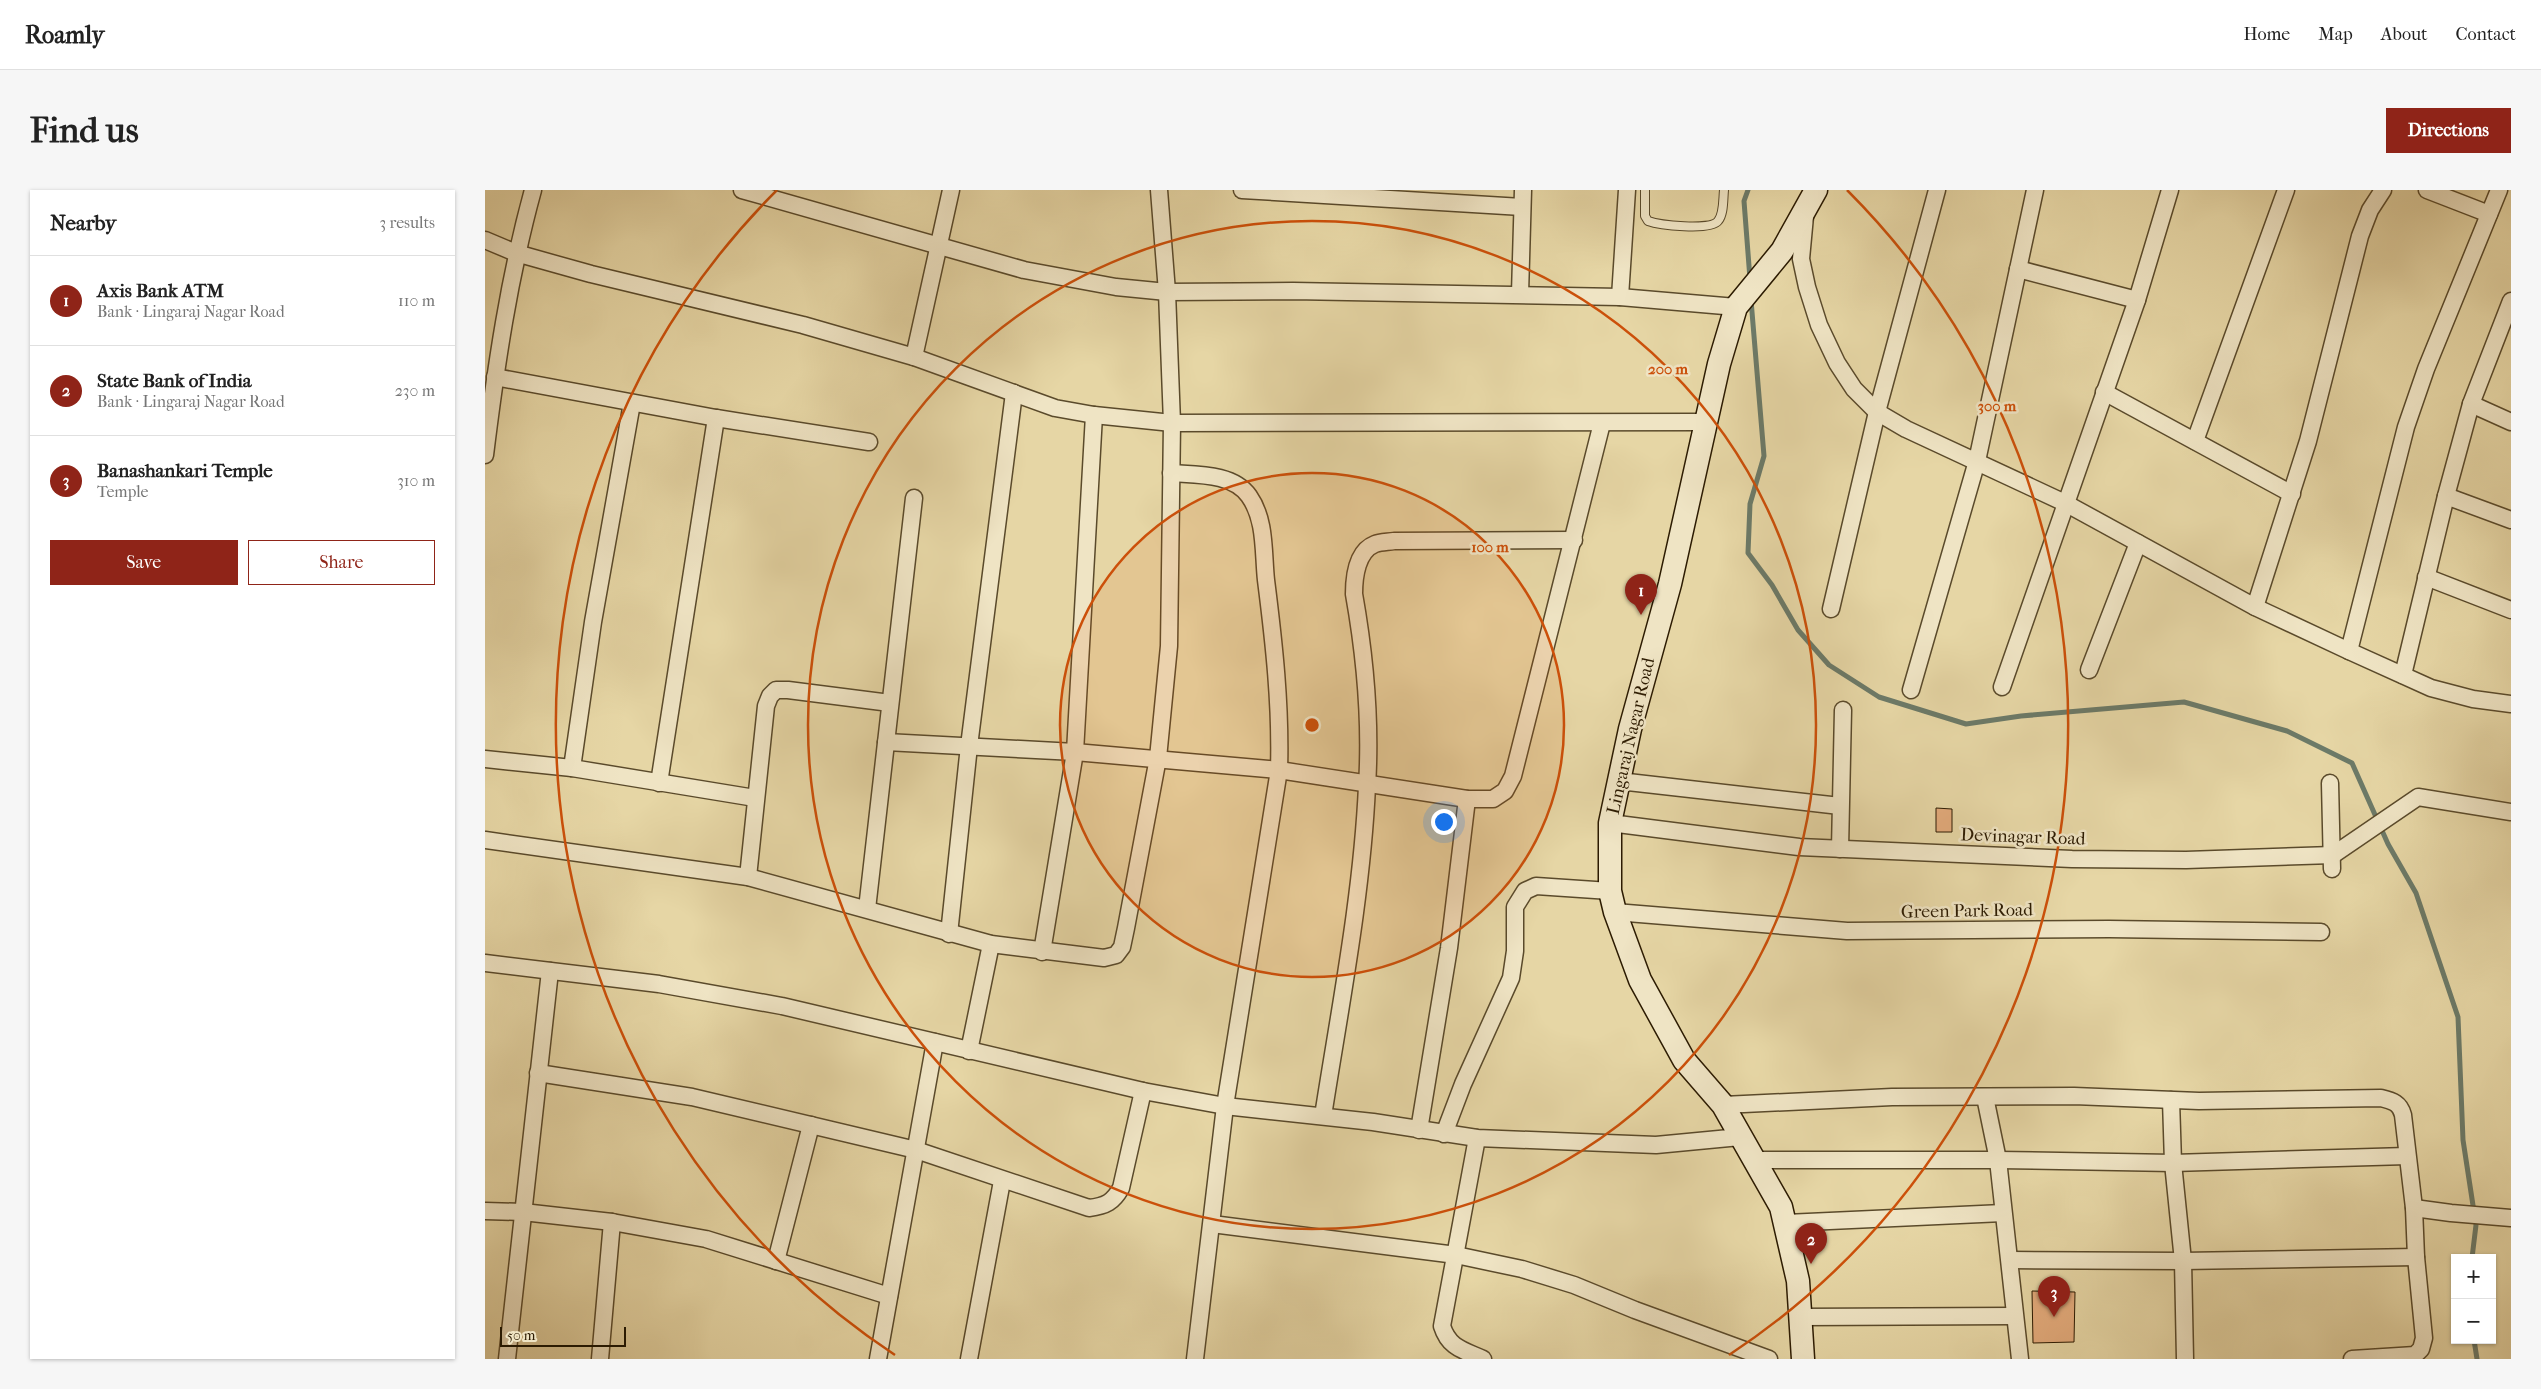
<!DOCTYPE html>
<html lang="en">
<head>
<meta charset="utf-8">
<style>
	body { margin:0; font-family:"IM FELL French Canon",serif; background:#f6f6f6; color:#222 }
	.controls { position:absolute; right:15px; bottom:15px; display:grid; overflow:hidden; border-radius:0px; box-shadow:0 1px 4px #0004 }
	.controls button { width:45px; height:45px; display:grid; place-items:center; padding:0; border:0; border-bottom:1px solid #e0e0e0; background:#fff; color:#222; font:25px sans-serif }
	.scale { position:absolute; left:15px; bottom:12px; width:126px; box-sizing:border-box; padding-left:5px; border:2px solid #2c1b02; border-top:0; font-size:14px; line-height:18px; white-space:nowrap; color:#2c1b02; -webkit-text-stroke:4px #efe4c4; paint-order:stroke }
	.you { position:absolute; left:958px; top:631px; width:18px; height:18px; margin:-12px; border:4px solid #fff; border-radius:50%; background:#1a73e8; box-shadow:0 0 0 8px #1a73e833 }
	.badge { display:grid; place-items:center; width:32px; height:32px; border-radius:50%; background:#8f2418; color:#fff; font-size:16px; font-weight:700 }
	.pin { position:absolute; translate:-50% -41px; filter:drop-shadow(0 1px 2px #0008) }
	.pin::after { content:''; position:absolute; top:26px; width:18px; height:15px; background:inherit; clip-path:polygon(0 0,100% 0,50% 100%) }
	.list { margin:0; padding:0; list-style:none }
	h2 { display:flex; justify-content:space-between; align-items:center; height:65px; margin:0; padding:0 20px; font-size:21px }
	h2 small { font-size:16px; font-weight:400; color:#767676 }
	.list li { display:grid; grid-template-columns:32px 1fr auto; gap:15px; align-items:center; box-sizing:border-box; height:90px; padding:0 20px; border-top:1px solid #e0e0e0 }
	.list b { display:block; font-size:19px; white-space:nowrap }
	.list p { margin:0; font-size:16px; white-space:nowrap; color:#767676 }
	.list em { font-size:16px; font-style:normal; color:#767676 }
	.actions { display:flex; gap:10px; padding:15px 20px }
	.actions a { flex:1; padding:11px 0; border:1px solid #8f2418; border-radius:0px; text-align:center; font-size:18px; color:#8f2418 }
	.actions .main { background:#8f2418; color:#fff }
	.map { position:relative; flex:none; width:2026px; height:1169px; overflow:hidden; border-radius:0px }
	header { display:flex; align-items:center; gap:30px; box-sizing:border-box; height:70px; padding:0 25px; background:#fff; border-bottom:1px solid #e0e0e0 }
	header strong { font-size:24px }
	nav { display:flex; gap:28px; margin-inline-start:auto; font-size:18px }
	.intro { display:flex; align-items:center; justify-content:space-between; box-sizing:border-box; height:120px; padding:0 30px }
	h1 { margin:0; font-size:35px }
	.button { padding:12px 22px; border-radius:0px; background:#8f2418; color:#fff; font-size:18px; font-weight:700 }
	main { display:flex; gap:30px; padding:0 30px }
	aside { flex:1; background:#fff; border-radius:0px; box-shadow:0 1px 4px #0004 }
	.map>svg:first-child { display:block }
</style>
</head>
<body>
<header>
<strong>Roamly</strong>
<nav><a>Home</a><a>Map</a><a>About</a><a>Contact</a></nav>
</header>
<div class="intro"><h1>Find us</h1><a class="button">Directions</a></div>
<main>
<aside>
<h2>Nearby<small>3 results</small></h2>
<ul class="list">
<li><span class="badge">1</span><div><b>Axis Bank ATM</b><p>Bank · Lingaraj Nagar Road</p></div><em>110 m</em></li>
<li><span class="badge">2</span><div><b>State Bank of India</b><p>Bank · Lingaraj Nagar Road</p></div><em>230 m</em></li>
<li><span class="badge">3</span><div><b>Banashankari Temple</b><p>Temple</p></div><em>310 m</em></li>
</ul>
<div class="actions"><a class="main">Save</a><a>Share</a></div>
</aside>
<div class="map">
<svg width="2026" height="1169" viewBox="0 0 2026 1169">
	<rect width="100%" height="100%" fill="#e6d6a5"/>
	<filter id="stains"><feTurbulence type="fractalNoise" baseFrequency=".004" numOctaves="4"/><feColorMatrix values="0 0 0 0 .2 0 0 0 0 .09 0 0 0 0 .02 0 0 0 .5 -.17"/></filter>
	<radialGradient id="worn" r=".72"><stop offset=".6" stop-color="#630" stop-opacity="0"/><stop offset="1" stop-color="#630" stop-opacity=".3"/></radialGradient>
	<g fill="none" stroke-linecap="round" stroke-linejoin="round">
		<g stroke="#6c7a68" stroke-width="5">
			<path d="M1263 0 1259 11 1265 89"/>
			<path d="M1266 110 1279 266 1265 314 1263 363 1287 395 1313 440 1344 475 1394 507 1481 534 1536 526 1699 512 1802 541 1867 573 1903 654 1931 703 1973 827 1978 950 1991 1035 1987 1068"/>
			<path d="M1989 1150 1992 1169"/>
		</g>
	</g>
	<g fill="#e3ab7c" stroke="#2c1b02">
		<path d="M1451 618 1467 619V642H1451Z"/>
		<path d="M1547 1101 1590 1102 1589 1152 1548 1153Z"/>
	</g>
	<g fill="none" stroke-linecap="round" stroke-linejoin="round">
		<defs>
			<path id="lane" d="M1160 0V26L1163 31C1174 35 1225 41 1233 31 1239 24 1238 9 1239 0"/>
			<g id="street">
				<path d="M257 0 539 80 631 97 682 102 808 101 1135 107 1251 117"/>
				<path d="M757 0 1037 17"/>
				<path d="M1942 0 2004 24"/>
				<path d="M1320 26 1316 69 1322 97 1334 135 1352 173 1369 199 1392 222 1421 239 1580 313 1770 417 1864 461 1946 498 1988 509 2026 514"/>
				<path d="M0 50 31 63 106 84 318 135 429 167 570 218 609 225 687 233 1221 232"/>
				<path d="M1533 79 1652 110"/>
				<path d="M1035 104 1038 0"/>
				<path d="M1135 107 1142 0"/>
				<path d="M429 167 466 0"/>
				<path d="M10 187 231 228 384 252"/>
				<path d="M1619 202 1807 304"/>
				<path d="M1986 214 2026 232"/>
				<path d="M1710 251 1801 0"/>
				<path d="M0 265C11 176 24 87 48 0"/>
				<path d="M686 283C712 285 748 283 764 306 781 330 778 362 781 390 789 453 796 516 794 580L740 916 710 1169"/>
				<path d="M1961 306 2026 330"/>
				<path d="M1941 387 2026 420"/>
				<path d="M1770 417 1823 251 1875 46 1885 20 1898 0"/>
				<path d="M1346 419 1392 222 1452 0"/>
				<path d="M1864 461 1921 237 1941 179 2014 0"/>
				<path d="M1604 480 1653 353"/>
				<path d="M1918 485 1961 306 1986 214 2026 111"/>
				<path d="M1517 497 1652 110 1685 0"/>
				<path d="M1426 500 1492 271 1550 0"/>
				<path d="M401 552 590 562 794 580 982 609H1008L1020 601 1028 586 1117 233"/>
				<path d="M0 569 87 578 270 608"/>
				<path d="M87 578 108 432 147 213"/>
				<path d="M1134 591 1355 616"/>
				<path d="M174 593 231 228"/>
				<path d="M1845 593 1847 679"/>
				<path d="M1125 633 1314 657 1587 669 1701 670 1848 665 1933 607 2026 622"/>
				<path d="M0 650 263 687 506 754 619 768 631 765 637 757 641 738 673 568 684 456 687 233 682 102 674 0"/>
				<path d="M1355 659 1358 520"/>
				<path d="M263 687 281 516 285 506 291 500H303L405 513"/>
				<path d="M382 719 429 308"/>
				<path d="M1130 722 1362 741 1624 739 1836 742"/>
				<path d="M464 744 484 556 529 203"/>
				<path d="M557 762 590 562 609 225"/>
				<path d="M0 773 174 794 297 816 658 901 740 916 888 932 992 948 1171 955 1255 947"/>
				<path d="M484 861 506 754"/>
				<path d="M53 883 207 907 431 960 604 1018C621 1016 628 1012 636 998L658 901"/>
				<path d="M1500 907 1513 970 1535 1169"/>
				<path d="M1686 910 1688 973 1698 1071 1700 1169"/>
				<path d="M1238 915 1407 907 1589 906 1714 911 1896 908C1908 911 1915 913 1918 925L1929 1018 1931 1067 1939 1148 1936 1159 1930 1165 1867 1169"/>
				<path d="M838 926C855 817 877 706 882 596 886 533 880 466 869 404 869 387 872 361 890 354 895 352 903 352 909 351L1089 350"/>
				<path d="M934 940 964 758 982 609"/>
				<path d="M959 944 978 894 1026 788 1030 761V717L1040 701 1051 696 1125 701"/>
				<path d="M992 948 957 1136C964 1158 978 1160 998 1169"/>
				<path d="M1271 970H1513L1688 973 1922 966"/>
				<path d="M1929 1018 1966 1023 2026 1028"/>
				<path d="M0 1021 38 1022 127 1032 221 1049 404 1106"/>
				<path d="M1301 1033 1518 1023"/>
				<path d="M727 1034 971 1065 1037 1079 1089 1095 1150 1120 1284 1169"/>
				<path d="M1525 1070 1698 1071 1931 1067"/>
				<path d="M291 1071 326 935"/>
				<path d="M1316 1127 1529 1126"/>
				<path d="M22 1169 65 781"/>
				<path d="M115 1169 127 1032"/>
				<path d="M393 1169 450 852"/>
				<path d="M484 1169 517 991"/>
			</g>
			<path id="secondary" d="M1318 1169 1313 1091 1296 1017 1238 915 1199 870 1155 790 1130 722 1125 701V633L1145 539 1185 394 1234 174 1251 117 1297 61 1331 0"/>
		</defs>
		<use href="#lane" stroke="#5a4a2b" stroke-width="10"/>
		<use href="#street" stroke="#5a4a2b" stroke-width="19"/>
		<use href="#secondary" stroke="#2c1b02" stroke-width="25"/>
		<use href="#lane" stroke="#efe4c4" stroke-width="8"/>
		<use href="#street" stroke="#efe4c4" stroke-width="16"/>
		<use href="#secondary" stroke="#efe4c4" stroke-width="22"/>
	</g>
	<circle cx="827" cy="535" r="252" fill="#cc500a" fill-opacity=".12"/>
	<g fill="none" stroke="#cc500a" stroke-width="2.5">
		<circle cx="827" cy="535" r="252"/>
		<circle cx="827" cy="535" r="504"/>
		<path d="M410 1165A756 756 0 0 1 292 0M1362 0A756 756 0 0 1 1244 1165"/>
	</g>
	<g text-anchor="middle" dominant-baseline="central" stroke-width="5" stroke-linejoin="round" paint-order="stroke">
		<g font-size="18" fill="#2c1b02" stroke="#efe4c4">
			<text transform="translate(1146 546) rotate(-77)">Lingaraj Nagar Road</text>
			<text transform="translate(1538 647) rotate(2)">Devinagar Road</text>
			<text transform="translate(1482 721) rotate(-1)">Green Park Road</text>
		</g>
	</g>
	<circle cx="827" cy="535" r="8" fill="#cc500a" stroke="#efe4c4" stroke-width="2.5"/>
	<g font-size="15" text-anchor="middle" font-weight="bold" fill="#cc500a" stroke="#efe4c4" stroke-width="5" stroke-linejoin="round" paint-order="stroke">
		<text x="1183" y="184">200 m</text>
		<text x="1512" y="221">300 m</text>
		<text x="1005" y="362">100 m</text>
	</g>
	<rect width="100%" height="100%" filter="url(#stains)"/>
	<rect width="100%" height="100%" fill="url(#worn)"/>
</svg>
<div class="controls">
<button>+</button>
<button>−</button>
</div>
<div class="scale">50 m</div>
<div class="you"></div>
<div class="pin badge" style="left:1156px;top:425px">1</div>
<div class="pin badge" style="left:1326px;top:1074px">2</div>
<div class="pin badge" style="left:1569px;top:1127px">3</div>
</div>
</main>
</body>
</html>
